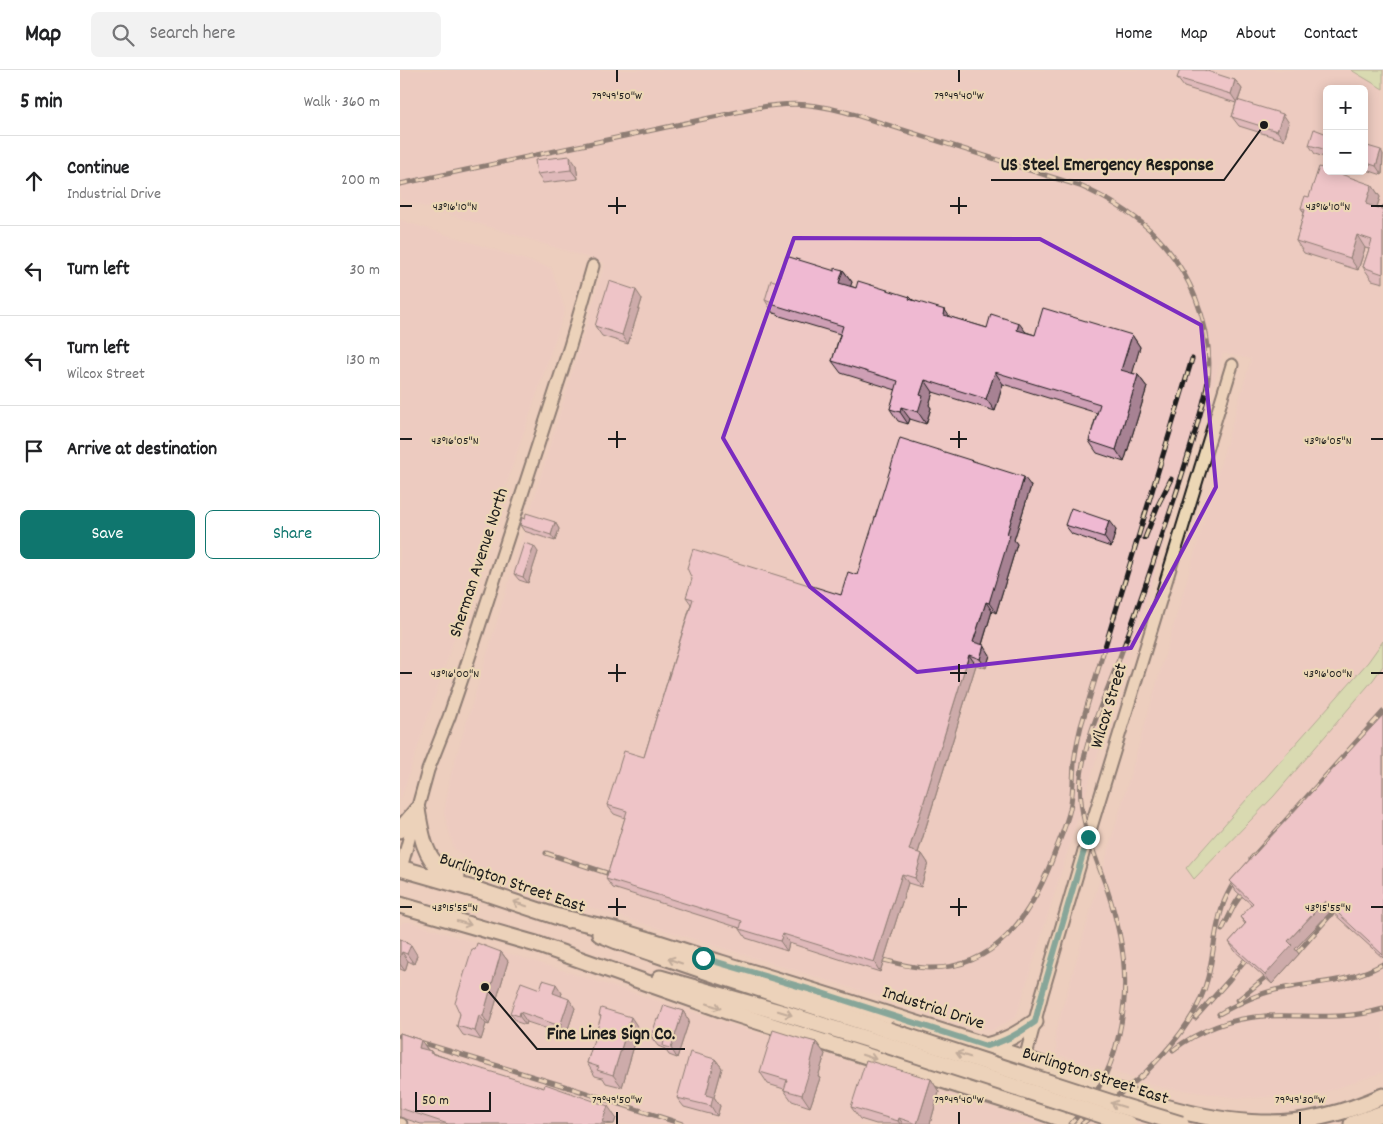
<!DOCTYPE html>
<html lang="en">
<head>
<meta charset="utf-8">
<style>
	body { margin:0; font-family:Dekko,sans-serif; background:#f2f2f2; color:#202124 }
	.controls { position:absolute; right:15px; top:15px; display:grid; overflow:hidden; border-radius:8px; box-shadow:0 2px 12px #0003 }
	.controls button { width:45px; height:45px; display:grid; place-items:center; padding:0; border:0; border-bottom:1px solid #e0e0e0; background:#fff; color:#202124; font:25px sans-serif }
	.scale { position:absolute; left:15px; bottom:12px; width:76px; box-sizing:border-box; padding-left:5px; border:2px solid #1c1c1c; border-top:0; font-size:14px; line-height:18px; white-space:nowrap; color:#1c1c1c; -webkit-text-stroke:4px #ecd7b5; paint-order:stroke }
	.stop { position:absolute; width:15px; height:15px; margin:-11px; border:4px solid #0f766e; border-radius:50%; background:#fff }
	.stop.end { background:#0f766e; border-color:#fff; box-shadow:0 1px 5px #0008 }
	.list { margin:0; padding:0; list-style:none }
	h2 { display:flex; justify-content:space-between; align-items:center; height:65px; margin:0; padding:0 20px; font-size:21px }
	h2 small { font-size:16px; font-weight:400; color:#757577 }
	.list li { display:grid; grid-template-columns:32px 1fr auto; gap:15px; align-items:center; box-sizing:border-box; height:90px; padding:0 20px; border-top:1px solid #e0e0e0 }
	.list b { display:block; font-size:19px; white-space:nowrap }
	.list p { margin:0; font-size:16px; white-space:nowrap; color:#757577 }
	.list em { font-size:16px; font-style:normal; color:#757577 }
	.actions { display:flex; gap:10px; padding:15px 20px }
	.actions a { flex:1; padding:11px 0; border:1px solid #0f766e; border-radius:8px; text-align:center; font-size:18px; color:#0f766e }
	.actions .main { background:#0f766e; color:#fff }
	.icon { flex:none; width:28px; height:28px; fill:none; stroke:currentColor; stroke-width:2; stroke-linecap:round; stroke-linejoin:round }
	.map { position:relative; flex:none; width:983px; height:1054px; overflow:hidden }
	header { display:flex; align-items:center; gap:30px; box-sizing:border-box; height:70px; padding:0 25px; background:#fff; border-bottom:1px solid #e0e0e0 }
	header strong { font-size:24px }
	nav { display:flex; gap:28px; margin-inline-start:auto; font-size:18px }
	.search { width:350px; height:45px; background:#f2f2f2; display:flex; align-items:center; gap:12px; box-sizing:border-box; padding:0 18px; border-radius:8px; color:#757577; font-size:19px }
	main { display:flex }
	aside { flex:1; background:#fff }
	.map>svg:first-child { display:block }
</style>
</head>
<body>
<header>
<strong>Map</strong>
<div class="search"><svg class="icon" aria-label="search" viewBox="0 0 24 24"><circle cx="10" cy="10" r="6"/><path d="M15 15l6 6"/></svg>Search here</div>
<nav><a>Home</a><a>Map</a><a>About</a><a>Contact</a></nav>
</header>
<main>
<aside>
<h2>5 min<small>Walk · 360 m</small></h2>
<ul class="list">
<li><svg class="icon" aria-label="ahead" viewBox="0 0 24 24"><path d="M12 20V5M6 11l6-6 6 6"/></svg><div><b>Continue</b><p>Industrial Drive</p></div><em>200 m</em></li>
<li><svg class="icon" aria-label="left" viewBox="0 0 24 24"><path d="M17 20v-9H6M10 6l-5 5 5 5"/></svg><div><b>Turn left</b></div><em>30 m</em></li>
<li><svg class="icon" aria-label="left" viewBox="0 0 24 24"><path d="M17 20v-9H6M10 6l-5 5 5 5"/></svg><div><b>Turn left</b><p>Wilcox Street</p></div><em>130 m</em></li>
<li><svg class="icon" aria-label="arrive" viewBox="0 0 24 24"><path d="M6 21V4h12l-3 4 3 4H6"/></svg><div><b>Arrive at destination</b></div></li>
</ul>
<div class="actions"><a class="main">Save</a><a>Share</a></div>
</aside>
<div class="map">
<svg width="983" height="1054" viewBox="0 0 983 1054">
	<rect width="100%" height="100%" fill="#edcebe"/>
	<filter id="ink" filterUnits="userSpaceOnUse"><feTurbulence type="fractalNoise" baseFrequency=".02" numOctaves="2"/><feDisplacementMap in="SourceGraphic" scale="10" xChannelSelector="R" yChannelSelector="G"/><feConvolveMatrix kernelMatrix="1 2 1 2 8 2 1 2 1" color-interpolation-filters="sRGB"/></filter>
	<g filter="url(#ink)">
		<g fill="#eec8c4" fill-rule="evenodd">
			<path d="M0 0H983V1002L917 1025 839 1028 761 1017 657 984 655 964 851 289 823 283 616 947 591 961 80 803 54 778 44 743 51 704 205 193 0 129ZM927 19H964V101H927Z"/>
			<path d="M0 150 151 198 165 240 19 673 0 731Z"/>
			<path d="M4 852H10L645 1054H0V855Z"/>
		</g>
		<g fill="#c0e8a3" stroke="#6e8260">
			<path d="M951 0H983V19Z"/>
			<path d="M983 571V596L973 610 874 726 794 809 786 798 968 592Z"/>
		</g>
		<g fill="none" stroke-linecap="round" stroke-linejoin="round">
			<defs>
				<g id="street">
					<path d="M1 798 28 700 49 647 64 603 170 276 193 196"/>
					<path d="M625 989 642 924 688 767 832 295"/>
					<path d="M0 1054H1"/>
				</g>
				<g id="secondary">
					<path d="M17 740C21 761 23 784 40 798 45 802 52 805 57 808"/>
					<path d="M0 760 17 740"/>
					<path d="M0 798 80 821 167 850"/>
					<path d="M0 835 136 874 332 943 639 1041 676 1054"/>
					<path d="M159 847C180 852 201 856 222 862 255 871 288 883 321 893 420 923 519 954 617 986 695 1012 778 1051 862 1053 904 1054 945 1043 983 1026"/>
					<path d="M200 864 217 871 317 905 488 960"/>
					<path d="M260 908 383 943 483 974"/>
					<path d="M586 976C605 972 619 963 635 952"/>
					<path d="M952 1054 983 1043"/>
				</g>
			</defs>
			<use href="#street" stroke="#1c1c1c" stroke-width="15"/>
			<use href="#secondary" stroke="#1c1c1c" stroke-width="19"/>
			<use href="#street" stroke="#ecd7b5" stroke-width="11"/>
			<use href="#secondary" stroke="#ecd7b5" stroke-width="15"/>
			<defs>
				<g id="rail">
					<path d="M0 114 356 38C396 31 418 34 456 45L680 116C705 127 729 141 750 160 789 197 814 256 808 310 806 326 801 340 797 355 790 380 782 405 774 430 756 484 738 539 718 592 704 629 686 666 681 706 677 745 693 780 706 816 723 867 731 910 719 964 715 982 709 1001 699 1017 691 1031 681 1042 671 1054"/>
					<path d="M745 468 758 435 771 409"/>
					<path d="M146 783 216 806"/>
					<path d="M851 789 983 642"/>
					<path d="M822 860 835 834 841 825"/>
					<path d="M897 883 933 842"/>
					<path d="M484 890C499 894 513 898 529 898 596 899 630 846 652 790 658 773 666 757 670 739 673 724 673 709 674 694 675 681 678 669 681 656L792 289"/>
					<path d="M838 930 865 908"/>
					<path d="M819 944C837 934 855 925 875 920 914 911 947 914 983 894"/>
					<path d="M795 948 829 910 845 890"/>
					<path d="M0 966 174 1019 282 1054"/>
					<path d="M773 980C799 960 832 948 865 946 906 944 942 951 983 939"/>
					<path d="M741 1007C770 978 798 948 808 907 814 882 815 856 824 832 828 822 834 812 840 803"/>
					<path d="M682 1054 746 1003"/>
				</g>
			</defs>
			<use href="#rail" stroke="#1c1c1c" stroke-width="5"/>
			<use href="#rail" stroke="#ecd7b5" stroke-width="3" stroke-dasharray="9" stroke-linecap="butt"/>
			<defs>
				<g id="secondary-bridge">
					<path d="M488 960 709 1032 781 1054"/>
					<path d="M483 974 729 1054"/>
				</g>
			</defs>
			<use href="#secondary-bridge" stroke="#1c1c1c" stroke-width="19" stroke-linecap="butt"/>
			<use href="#secondary-bridge" stroke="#ecd7b5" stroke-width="15"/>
		</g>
		<g fill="#ce9fb5" stroke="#1c1c1c">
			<path d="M777 8 835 10 842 19 838 31 889 53 884 70 839 56 832 47 836 33 784 17Z"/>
			<path d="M927 64V88L915 84 909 75Z"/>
			<path d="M964 75 983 84 982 105 964 99Z"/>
			<path d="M176 95 178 109 143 113 137 104Z"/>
			<path d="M972 115 980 127 977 137 982 139 983 135V213L972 210 963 197 969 179 965 178 958 200 904 183 896 171 904 143 901 138 909 127Z"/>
			<path d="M443 200 452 212 450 216 456 218 510 227 513 230 550 247 587 258 626 262 635 265H732L740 277 732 303 738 305 747 317 724 392 697 383 689 371 697 343 603 314 595 341 533 322 529 335 531 338 526 354 510 349 508 354 498 351 490 339 496 320 441 303 432 291 440 264 380 246 378 244 373 243 365 230 378 212 435 201Z"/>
			<path d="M242 229 228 274 202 266 195 256Z"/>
			<path d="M631 416 614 470 617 474 596 543 592 541 582 575 590 585 586 598 576 595 518 783 522 784 528 793 521 817 508 813 480 902 389 873 387 881 346 868 340 859V858L213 818 206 809 225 748 214 744 207 735 244 687 291 534 286 527 441 525 457 505Z"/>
			<path d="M155 452 159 459 155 471 124 461 120 455Z"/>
			<path d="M665 455 716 460 711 477 672 464Z"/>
			<path d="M138 482 128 513 119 510 114 504Z"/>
			<path d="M983 645V888L931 841 895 879 899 884 872 914 835 881 829 872 845 854 840 847 852 835 836 821 830 811Z"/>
			<path d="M0 869 5 871 17 885 14 894 8 891 5 901 0 899Z"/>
			<path d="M75 880 101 882 108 891 89 955 86 954 81 970 63 965 57 956 60 944Z"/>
			<path d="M140 919 162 923 161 926 175 938 166 965 127 952 126 955 117 952 110 943Z"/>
			<path d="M283 941 289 951 277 988 269 985 265 979 258 976 251 967 259 950Z"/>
			<path d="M199 945 239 959 222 1017 206 1013 203 1008 195 1006 187 993 201 948Z"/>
			<path d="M0 963 21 970 28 980 31 981 32 983 216 1048 214 1054H21L0 1047Z"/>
			<path d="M405 970 416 972 425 984 418 1007 420 1008 410 1037 392 1031 384 1020V1019L368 1014 360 1002Z"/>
			<path d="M315 989 322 998 314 1027 320 1036 317 1046 284 1037 277 1028Z"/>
			<path d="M531 1009 539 1022 530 1054H476L460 1049 451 1037Z"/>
		</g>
		<g fill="#a78293" stroke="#1c1c1c">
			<path d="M835 10 842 19 837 33 831 24Z"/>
			<path d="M883 44 889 53 884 70 877 61Z"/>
			<path d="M981 80 983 84 982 105 976 96Z"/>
			<path d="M170 86 176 95 178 109 171 100Z"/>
			<path d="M972 115 980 127 974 146 966 134Z"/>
			<path d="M957 165 965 178 958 200 950 188Z"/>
			<path d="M443 200 452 212 448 225 439 213Z"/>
			<path d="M236 220 242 229 228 274 222 265Z"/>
			<path d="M545 240 554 253 544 245Z"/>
			<path d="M619 253 628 265 617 260Z"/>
			<path d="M732 265 740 277 730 312 721 300Z"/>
			<path d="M595 302 603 314 595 341 586 329Z"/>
			<path d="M738 305 747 317 724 392 716 380Z"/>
			<path d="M525 310 533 322 529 335 531 338 526 354 518 342 520 325Z"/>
			<path d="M501 337 510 349 508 354 500 342Z"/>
			<path d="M624 407 631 416 614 470 617 474 596 543 589 533 607 464Z"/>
			<path d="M709 451 716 460 711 477 704 467Z"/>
			<path d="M155 452 159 459 155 471 151 465Z"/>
			<path d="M134 476 138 482 128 513 123 507Z"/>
			<path d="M586 532 592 541 580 581 573 572Z"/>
			<path d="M584 575 590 585 586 598 580 589Z"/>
			<path d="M569 585 576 595 516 789 509 780Z"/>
			<path d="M522 784 528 793 521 817 515 808Z"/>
			<path d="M502 804 508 813 480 902 474 892Z"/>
			<path d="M925 831 931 841 895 879 899 884 872 914 865 905 888 871Z"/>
			<path d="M383 864 389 873 387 881 380 871Z"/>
			<path d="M5 871 10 878 11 875 17 885 14 894 7 884Z"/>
			<path d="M2 882 8 891 5 901 0 894V887Z"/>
			<path d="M101 882 108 891 89 955 83 946Z"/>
			<path d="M156 914 162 923 159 932 153 923Z"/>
			<path d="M169 929 175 938 166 965 160 956Z"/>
			<path d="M283 941 289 951 277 988 271 978Z"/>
			<path d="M120 942 127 952 126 955 119 946Z"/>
			<path d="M79 945 86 954 81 970 75 961Z"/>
			<path d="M231 947 239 959 222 1017 213 1005Z"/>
			<path d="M21 970 29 982 19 978Z"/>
			<path d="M416 972 425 984 418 1007 420 1008 410 1037 402 1025Z"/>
			<path d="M315 989 322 998 314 1027 320 1036 317 1046 311 1036 306 1025Z"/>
			<path d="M531 1009 539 1022 530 1054H517Z"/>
			<path d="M208 1036 216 1048 214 1054H204L202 1052Z"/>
			<path d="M499 1048 503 1054H500L498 1051Z"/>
		</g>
		<g fill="#efb9d2" stroke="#1c1c1c">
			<path d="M780 0H804L835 10 831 24 777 8Z"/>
			<path d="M837 30 883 44 877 61 832 47Z"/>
			<path d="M914 59 927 64V80L909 75Z"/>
			<path d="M964 75 981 80 976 96 964 92Z"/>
			<path d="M170 86 171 100 137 104 135 90Z"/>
			<path d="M919 97 927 99V101H932L972 115 966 134 982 139 983 135V204L963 197 972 170 957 165 950 188 896 171 905 140 901 138 905 126 909 127Z"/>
			<path d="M386 186 435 201V198L443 200 439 213 456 218 458 211 510 227 509 229 545 240 544 245 587 258 591 244 619 253 617 260 635 265 643 238 732 265 721 300 738 305 716 380 689 371 700 334 595 302 586 329 525 310 520 325 523 326 518 342 501 337 500 342 490 339 498 311 432 291 443 256 371 234 372 233 365 230 371 210 378 212Z"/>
			<path d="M209 211 236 220 222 265 195 256Z"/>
			<path d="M500 368 624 407 607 464 610 465 589 533 586 532 573 572 584 575 580 589 569 585 509 780 522 784 515 808 502 804 474 892 383 864 380 871 340 859 342 851 206 809 227 741 207 735 224 681 244 687 293 529 286 527 292 509 287 498 293 479 441 525 448 502 457 505Z"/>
			<path d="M671 438 709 451 704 467 665 455Z"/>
			<path d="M126 443 155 452 151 465 120 455 122 448 125 449Z"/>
			<path d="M124 473 134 476 123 507 114 504Z"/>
			<path d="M983 645V885L925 831 888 871 892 875 865 905 829 872 846 853 840 847 853 833 830 811Z"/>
			<path d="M0 869 5 871 6 873 11 875 7 884 2 882 0 887Z"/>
			<path d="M77 873 101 882 83 946 79 945 75 961 57 956 60 944 55 933 72 879 75 880Z"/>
			<path d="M143 910 156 914 153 923 169 929 160 956 120 942 119 946 110 943 121 912 140 919Z"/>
			<path d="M264 935 283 941 271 978 263 976 264 971 251 967 257 949 259 950Z"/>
			<path d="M201 938 231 947 213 1005 197 1000 199 997 187 993 201 946 199 945Z"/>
			<path d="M373 960 405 970V969L416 972 410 996H411L402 1025 384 1020 387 1010 360 1002Z"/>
			<path d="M0 963 21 970 19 978 31 981 30 983 144 1018 145 1014 208 1036 202 1052 211 1054H48L0 1038Z"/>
			<path d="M290 982 315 989 306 1025 313 1027 311 1036 277 1028Z"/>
			<path d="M466 990 531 1009 517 1054 499 1048 498 1051 451 1037Z"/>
		</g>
		<defs><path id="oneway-shaft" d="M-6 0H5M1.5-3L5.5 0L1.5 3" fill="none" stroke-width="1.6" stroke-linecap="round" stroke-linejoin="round" transform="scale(1.25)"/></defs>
		<g stroke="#8e8370">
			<use href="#oneway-shaft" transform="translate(120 834) rotate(-162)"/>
			<use href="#oneway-shaft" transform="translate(64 853) rotate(16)"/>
			<use href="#oneway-shaft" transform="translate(275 891) rotate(-161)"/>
			<use href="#oneway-shaft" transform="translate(314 936) rotate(19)"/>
			<use href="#oneway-shaft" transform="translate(385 943) rotate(17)"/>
			<use href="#oneway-shaft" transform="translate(563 985) rotate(-162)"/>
			<use href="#oneway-shaft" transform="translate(469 987) rotate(18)"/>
			<use href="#oneway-shaft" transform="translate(718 1035) rotate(-163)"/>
		</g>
	</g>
	<g fill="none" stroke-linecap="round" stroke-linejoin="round" filter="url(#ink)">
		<path stroke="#0f766e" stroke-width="6" d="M303 888 422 923 586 976C605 972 619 963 635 952L642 924 688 767"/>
	</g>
	<path d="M0 0H983V1054H0ZM394 168 640 169 801 255 816 417 731 578 517 602 410 517 323 368Z" fill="#edcebe" fill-opacity=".55" fill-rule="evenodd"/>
	<path fill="none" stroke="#7b2cbf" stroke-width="4" stroke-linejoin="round" d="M394 168 640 169 801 255 816 417 731 578 517 602 410 517 323 368Z"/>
	<path fill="none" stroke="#1c1c1c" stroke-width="2" d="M217 0V12M559 0V12M217 127V144M559 127V144M0 136H12M208 136H226M550 136H567M971 136H983M217 361V378M559 361V378M0 369H12M208 369H226M550 369H567M971 369H983M217 594V612M559 594V612M0 603H12M208 603H226M550 603H567M971 603H983M217 828V846M559 828V846M0 837H12M208 837H226M550 837H567M971 837H983M217 1042V1054M559 1042V1054M900 1042V1054"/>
	<g text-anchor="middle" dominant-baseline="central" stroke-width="4.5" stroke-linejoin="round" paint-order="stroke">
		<g font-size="18" fill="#1c1c1c" stroke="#ecd7b5">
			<text transform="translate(80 493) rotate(-72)">Sherman Avenue North</text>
			<text transform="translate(710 636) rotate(-73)">Wilcox Street</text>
			<text transform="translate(112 814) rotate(19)">Burlington Street East</text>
			<text transform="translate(533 939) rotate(18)">Industrial Drive</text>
			<text transform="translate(695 1007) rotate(18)">Burlington Street East</text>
		</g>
	</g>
	<g font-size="12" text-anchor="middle" fill="#1c1c1c" stroke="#ecd7b5" stroke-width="4.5" stroke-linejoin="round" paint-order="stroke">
		<text x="217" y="29">79°49'50"W</text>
		<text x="559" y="29">79°49'40"W</text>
		<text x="55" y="140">43°16'10"N</text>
		<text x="928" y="140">43°16'10"N</text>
		<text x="55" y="374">43°16'05"N</text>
		<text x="928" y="374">43°16'05"N</text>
		<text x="55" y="607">43°16'00"N</text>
		<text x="928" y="607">43°16'00"N</text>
		<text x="55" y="841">43°15'55"N</text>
		<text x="928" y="841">43°15'55"N</text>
		<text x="217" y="1033">79°49'50"W</text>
		<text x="559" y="1033">79°49'40"W</text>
		<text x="900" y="1033">79°49'30"W</text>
	</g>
	<path fill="none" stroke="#1c1c1c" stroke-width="2" d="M864 55L824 110H591M85 917L137 979H285"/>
	<g fill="#1c1c1c" stroke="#ecd7b5" stroke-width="2">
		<circle cx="864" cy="55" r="5"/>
		<circle cx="85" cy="917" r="5"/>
	</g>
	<g font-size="19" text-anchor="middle" font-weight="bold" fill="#1c1c1c" stroke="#ecd7b5" stroke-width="4.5" stroke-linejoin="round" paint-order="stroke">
		<text x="707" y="100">US Steel Emergency Response</text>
		<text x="211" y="969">Fine Lines Sign Co.</text>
	</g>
</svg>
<div class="controls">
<button>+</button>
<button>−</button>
</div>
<div class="scale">50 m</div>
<div class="stop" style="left:303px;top:888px"></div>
<div class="stop end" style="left:688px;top:767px"></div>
</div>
</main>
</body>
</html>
